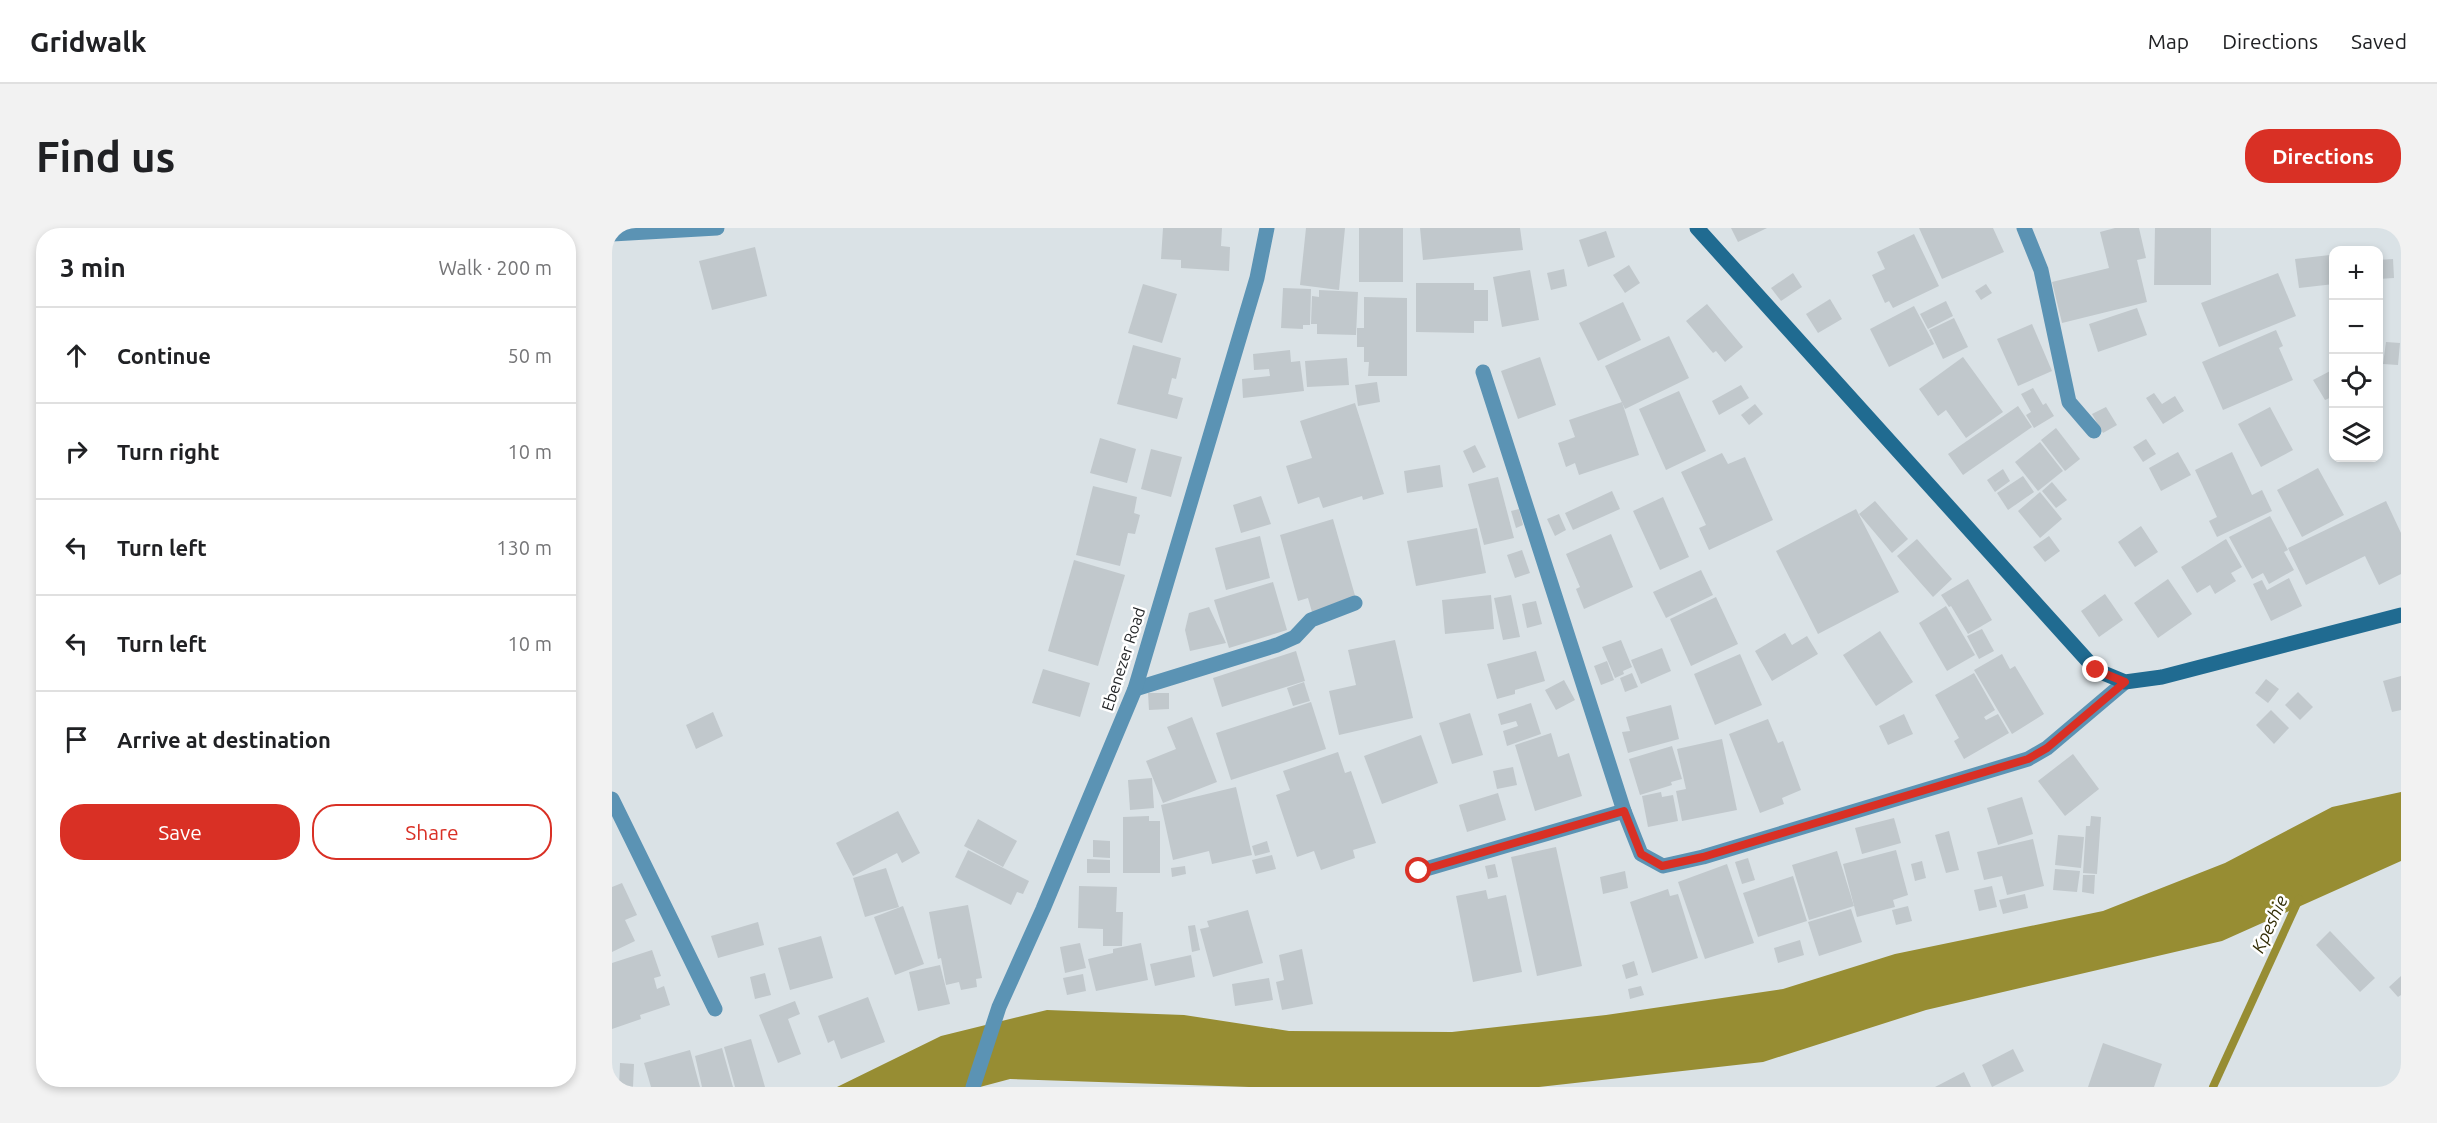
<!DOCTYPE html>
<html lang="en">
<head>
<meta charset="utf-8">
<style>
	body { margin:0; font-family:Ubuntu,sans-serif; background:#f2f2f2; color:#202124 }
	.controls { position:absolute; right:18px; top:18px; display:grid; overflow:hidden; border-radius:12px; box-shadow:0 3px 9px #0003 }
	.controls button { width:54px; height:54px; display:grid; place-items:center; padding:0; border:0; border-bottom:2px solid #e0e0e0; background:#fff; color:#202124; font:30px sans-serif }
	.stop { position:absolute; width:18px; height:18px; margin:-14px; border:4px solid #d93025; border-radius:50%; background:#fff }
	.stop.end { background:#d93025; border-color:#fff; box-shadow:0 2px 6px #0008 }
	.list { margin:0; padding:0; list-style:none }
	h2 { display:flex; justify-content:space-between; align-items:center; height:78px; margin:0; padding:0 24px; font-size:26px }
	h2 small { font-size:20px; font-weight:400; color:#757577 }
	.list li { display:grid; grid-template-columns:39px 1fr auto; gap:18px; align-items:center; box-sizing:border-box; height:96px; padding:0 24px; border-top:2px solid #e0e0e0 }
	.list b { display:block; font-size:22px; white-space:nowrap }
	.list em { font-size:20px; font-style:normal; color:#757577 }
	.actions { display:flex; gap:12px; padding:18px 24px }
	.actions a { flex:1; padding:14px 0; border:2px solid #d93025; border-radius:24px; text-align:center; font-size:21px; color:#d93025 }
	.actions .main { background:#d93025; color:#fff }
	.icon { flex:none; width:33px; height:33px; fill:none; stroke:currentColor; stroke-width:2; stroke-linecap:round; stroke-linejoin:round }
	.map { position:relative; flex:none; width:1789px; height:859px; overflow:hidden; border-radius:24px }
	header { display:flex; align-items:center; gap:36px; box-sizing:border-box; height:84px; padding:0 30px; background:#fff; border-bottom:2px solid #e0e0e0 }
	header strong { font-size:28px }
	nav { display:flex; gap:33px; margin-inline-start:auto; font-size:21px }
	.intro { display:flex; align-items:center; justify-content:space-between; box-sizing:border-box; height:144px; padding:0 36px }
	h1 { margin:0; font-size:42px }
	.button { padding:15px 27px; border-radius:24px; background:#d93025; color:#fff; font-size:21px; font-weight:700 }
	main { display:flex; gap:36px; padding:0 36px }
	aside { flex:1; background:#fff; border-radius:24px; box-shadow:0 3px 9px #0003 }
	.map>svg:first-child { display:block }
</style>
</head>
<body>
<header>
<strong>Gridwalk</strong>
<nav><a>Map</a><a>Directions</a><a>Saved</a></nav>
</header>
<div class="intro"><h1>Find us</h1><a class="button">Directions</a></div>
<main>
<aside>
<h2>3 min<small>Walk · 200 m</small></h2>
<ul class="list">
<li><svg class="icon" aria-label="ahead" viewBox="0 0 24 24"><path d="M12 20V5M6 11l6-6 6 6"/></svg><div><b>Continue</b></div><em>50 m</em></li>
<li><svg class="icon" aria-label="right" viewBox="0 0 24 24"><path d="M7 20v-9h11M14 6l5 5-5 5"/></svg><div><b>Turn right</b></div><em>10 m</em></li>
<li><svg class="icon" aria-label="left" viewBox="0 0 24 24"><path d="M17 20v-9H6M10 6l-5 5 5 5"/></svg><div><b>Turn left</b></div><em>130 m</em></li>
<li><svg class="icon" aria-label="left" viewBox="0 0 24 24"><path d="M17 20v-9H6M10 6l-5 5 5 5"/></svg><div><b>Turn left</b></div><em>10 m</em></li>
<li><svg class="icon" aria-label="arrive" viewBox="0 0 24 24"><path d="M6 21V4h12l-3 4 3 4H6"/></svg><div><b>Arrive at destination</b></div></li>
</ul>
<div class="actions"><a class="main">Save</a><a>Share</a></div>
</aside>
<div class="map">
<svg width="1789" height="859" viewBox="0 0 1789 859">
	<rect width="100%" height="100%" fill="#dae2e6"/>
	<path fill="#978d33" d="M1789 564V633L1610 713 1314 782 1151 834 927 859H637L398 851 368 859H225L329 808 435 782 572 787 677 803 840 804 994 787 1171 761 1283 726 1491 683 1613 635 1720 579Z"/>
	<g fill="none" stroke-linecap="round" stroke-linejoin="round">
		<path stroke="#978d33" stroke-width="8" d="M1601 859 1687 671"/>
	</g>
	<g fill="#c1c8cc">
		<path d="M551 0H610L609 18 618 19 617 43 569 40V32L549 31Z"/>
		<path d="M694 0H733L727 62 688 57Z"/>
		<rect x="747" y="0" width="44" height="54"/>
		<path d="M808 0H908L911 22 811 32Z"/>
		<path d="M1119 0H1155L1126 14Z"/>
		<path d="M1307 0H1381L1392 24 1330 51Z"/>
		<path d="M1503 0H1527L1534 30 1525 32 1535 74 1450 95 1440 54 1497 40 1488 4Z"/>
		<path d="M1543 0H1599V57H1542Z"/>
		<path d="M994 3 1003 29 976 39 967 12Z"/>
		<path d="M1302 6 1327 58 1281 80 1277 73 1273 75 1260 47 1273 41 1265 24Z"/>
		<path d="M143 19 155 68 100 82 87 33Z"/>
		<path d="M1718 27 1722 56 1687 60 1683 31Z"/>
		<path d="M1781 31 1782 50 1766 51V32Z"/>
		<path d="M1017 37 1028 55 1013 65 1001 47Z"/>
		<path d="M952 41 955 58 939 62 935 45Z"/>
		<path d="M918 42 927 92 890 99 881 49Z"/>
		<path d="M1181 45 1190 59 1169 73 1159 60Z"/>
		<path d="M1666 45 1684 88 1607 119 1589 75Z"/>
		<path d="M804 55H862V62H876V93H862V105L804 104Z"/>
		<path d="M531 56 565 66 550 115 516 105Z"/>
		<path d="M1374 56 1380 65 1369 72 1363 63Z"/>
		<path d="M671 60 699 61 698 97H691V101L669 100Z"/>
		<path d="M707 62 746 64 744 107 705 106V96H699L700 68 707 69Z"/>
		<path d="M752 69 795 70V148H756L757 134H752V119H745V100H752Z"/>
		<path d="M1218 71 1230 91 1206 105 1194 86Z"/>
		<path d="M1334 73 1341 88 1316 101 1308 86Z"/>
		<path d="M1011 74 1029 112 986 133 967 95Z"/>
		<path d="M1095 76 1131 119 1113 134 1104 123 1101 125 1074 93Z"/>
		<path d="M1302 78 1322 116 1277 139 1258 101Z"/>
		<path d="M1525 80 1535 107 1486 124 1477 96Z"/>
		<path d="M1342 90 1356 119 1331 131 1317 102Z"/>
		<path d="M1420 96 1440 143 1406 158 1385 111Z"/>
		<path d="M1664 102 1671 118 1667 120 1681 152 1611 182 1590 134Z"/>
		<path d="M1057 108 1077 150 1013 181 993 138Z"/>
		<path d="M1774 114 1788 115 1786 137 1771 136Z"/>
		<path d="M521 117 569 130 564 151 560 150 556 166 571 170 565 191 505 176Z"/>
		<path d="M678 122 679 134 688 133 692 163 631 170 630 151 658 148 657 141 642 142 641 126Z"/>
		<path d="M928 129 944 177 906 191 889 143Z"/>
		<path d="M1351 129 1391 184 1354 210 1334 182 1326 188 1307 161Z"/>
		<path d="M735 130 737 157 695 159 693 133Z"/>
		<path d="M1722 141V168L1713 172 1701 152Z"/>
		<path d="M765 154 768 174 746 178 743 157Z"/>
		<path d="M1129 157 1137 170 1107 187 1100 173Z"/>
		<path d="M1421 160 1431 177 1434 175 1442 188 1422 200 1414 187 1419 184 1409 166Z"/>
		<path d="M1067 163 1094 223 1054 242 1027 181Z"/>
		<path d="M1542 165 1550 176 1563 168 1572 183 1551 196 1534 170Z"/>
		<path d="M1010 174 1027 227 967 247 963 235 954 239 946 215 963 209 957 192Z"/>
		<path d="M743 175 772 266 751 272 750 268 711 280 707 269 686 276 674 238 700 230 688 193Z"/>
		<path d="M1143 176 1151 186 1137 197 1129 187Z"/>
		<path d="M1406 178 1420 199 1351 247 1336 226Z"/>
		<path d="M1494 179 1505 197 1491 205 1480 186Z"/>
		<path d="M1658 179 1681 222 1649 239 1626 196Z"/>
		<path d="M1444 200 1468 231 1453 243 1429 212Z"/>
		<path d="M488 210 524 221 515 255 478 245Z"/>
		<path d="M1534 211 1544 226 1531 234 1521 219Z"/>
		<path d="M1428 214 1451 243 1426 263 1403 234Z"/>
		<path d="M863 217 874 239 861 245 851 223Z"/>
		<path d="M539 221 570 229 559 269 529 261Z"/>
		<path d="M1566 224 1579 247 1549 263 1537 240Z"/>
		<path d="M1620 224 1640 267 1650 262 1660 283 1605 309 1597 293 1605 289 1583 242Z"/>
		<path d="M1110 225 1116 236 1133 229 1161 292 1097 322 1087 300 1094 297 1069 244Z"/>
		<path d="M828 237 831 259 795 265 792 243Z"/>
		<path d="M1706 240 1732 287 1690 309 1665 262Z"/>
		<path d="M1391 241 1398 253 1383 264 1375 252Z"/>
		<path d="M1411 248 1422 264 1396 282 1385 265Z"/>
		<path d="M886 249 902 310 872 317 856 256Z"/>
		<path d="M1440 254 1455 272 1444 280 1430 263Z"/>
		<path d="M481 258 525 269 522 285 528 287 523 306 516 305 508 338 464 327Z"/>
		<path d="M1000 263 1008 281 961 302 953 285Z"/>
		<path d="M1428 264 1450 291 1428 310 1406 283Z"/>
		<path d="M649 268 659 296 629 305 621 277Z"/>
		<path d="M1051 269 1077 329 1048 342 1021 283Z"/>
		<path d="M1263 273 1296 311 1280 325 1247 286Z"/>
		<path d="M1774 273 1789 305V346L1767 357 1753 328 1694 357 1676 320Z"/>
		<path d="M907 281 911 297 904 300 899 283Z"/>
		<path d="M1244 281 1287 364 1206 406 1164 323Z"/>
		<path d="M947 286 954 302 943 308 935 291Z"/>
		<path d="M1658 288 1676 322 1672 324 1682 342 1657 356 1651 345 1640 351 1617 309Z"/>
		<path d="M721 291 744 371 700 384 696 370 686 373 668 307Z"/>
		<path d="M1529 298 1546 324 1523 339 1506 314Z"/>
		<path d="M865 300 874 345 804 358 795 313Z"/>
		<path d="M999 306 1021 359 972 381 964 361 968 359 954 326Z"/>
		<path d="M648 308 658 350 614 362 603 320Z"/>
		<path d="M1437 308 1448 323 1433 334 1421 319Z"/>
		<path d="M1305 311 1340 351 1321 369 1285 328Z"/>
		<path d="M1614 311 1630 339 1619 345 1624 353 1603 366 1598 357 1585 365 1569 339Z"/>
		<path d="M910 322 918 345 903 350 895 327Z"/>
		<path d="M462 332 513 347 486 438 436 423Z"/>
		<path d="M1089 342 1101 367 1054 390 1041 364Z"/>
		<path d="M1677 350 1690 378 1659 393 1641 356 1650 352 1655 362Z"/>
		<path d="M1356 351 1380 392 1356 406 1339 378 1337 379 1329 367Z"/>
		<path d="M1556 351 1580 386 1546 410 1522 375Z"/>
		<path d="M661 354 675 402 617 420 602 372Z"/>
		<path d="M1493 366 1511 392 1487 409 1469 383Z"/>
		<path d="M879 367 882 401 833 406 830 372Z"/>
		<path d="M899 367 908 409 891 412 882 370Z"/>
		<path d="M1104 369 1126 416 1079 438 1058 391Z"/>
		<path d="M924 373 930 396 915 400 910 376Z"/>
		<path d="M1334 378 1363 427 1335 443 1307 395Z"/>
		<path d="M597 379 614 415 578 423 573 402 577 385Z"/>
		<path d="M1370 401 1382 423 1367 431 1355 408Z"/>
		<path d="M1268 403 1301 454 1264 478 1231 427Z"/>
		<path d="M1173 405 1180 417 1195 408 1206 426 1160 453 1143 423Z"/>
		<path d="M783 412 801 490 727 507 717 463 744 457 736 422Z"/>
		<path d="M1009 412 1020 439 1011 443 1012 446 1003 450 990 419Z"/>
		<path d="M1050 420 1059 443 1029 456 1019 432Z"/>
		<path d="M684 423 693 453 610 479 601 450Z"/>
		<path d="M924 423 933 453 903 462V466L885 471 875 436Z"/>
		<path d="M1128 426 1150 477 1103 497 1082 446Z"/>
		<path d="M1390 426 1398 441 1403 438 1432 486 1400 506 1362 442Z"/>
		<path d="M995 433 1002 452 989 457 982 438Z"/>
		<path d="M431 441 478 455 468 489 420 475Z"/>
		<path d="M1020 445 1026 459 1013 464 1008 450Z"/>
		<path d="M1362 445 1383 482 1372 489 1374 492 1386 486 1397 505 1352 531 1342 513 1347 510 1323 467Z"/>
		<path d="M1789 448V482L1780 484 1771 453Z"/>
		<path d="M1654 451 1667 461 1656 475 1643 465Z"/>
		<path d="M952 452 963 472 944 482 933 462Z"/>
		<path d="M692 454 698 473 681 478 675 460Z"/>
		<path d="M1686 464 1701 479 1688 492 1673 477Z"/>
		<path d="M536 465H557V481L537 482Z"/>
		<path d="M699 474 714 521 619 552 604 505Z"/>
		<path d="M919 475 929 506 895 518 891 503 906 498 904 493 889 497 886 486Z"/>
		<path d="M1059 477 1067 511 1016 525 1010 504 1018 503 1014 489Z"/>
		<path d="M1659 482 1677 500 1662 516 1644 497Z"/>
		<path d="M101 484 111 508 84 521 74 497Z"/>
		<path d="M858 485 871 527 840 536 827 495Z"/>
		<path d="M1292 486 1301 506 1276 517 1267 498Z"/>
		<path d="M580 489 605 554 551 575 534 533 564 521 555 499Z"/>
		<path d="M1156 491 1166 515 1171 513 1189 562 1170 570 1172 576 1148 585 1117 506Z"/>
		<path d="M939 505 946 529 957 525 970 568 923 583 903 517Z"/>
		<path d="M809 507 826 555 770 576 752 528Z"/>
		<path d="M1110 511 1125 582 1070 593 1064 563 1074 561 1065 521Z"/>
		<path d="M1060 518 1070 551 1059 554 1060 557 1028 567 1017 531Z"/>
		<path d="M726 524 733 545 739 543 764 615 741 622 743 630 709 642 702 623 685 629 664 567 678 562 671 543Z"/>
		<path d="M1461 526 1487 561 1453 588 1426 553Z"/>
		<path d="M901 539 905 557 885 561 881 543Z"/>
		<path d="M540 550 542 580 518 582 516 552Z"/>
		<path d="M624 559 640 627 600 636 597 623 561 632 549 577Z"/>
		<path d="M1049 564 1050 569 1061 567 1066 593 1036 599 1030 568Z"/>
		<path d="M886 565 894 592 855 604 847 577Z"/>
		<path d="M1410 569 1421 606 1386 617 1375 580Z"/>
		<path d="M286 583 308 625 290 635 285 625 241 648 224 615Z"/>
		<path d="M537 588V593H548V645H511V589Z"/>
		<path d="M1479 588 1489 589 1485 646 1471 645 1474 598H1478Z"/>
		<path d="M1282 590 1289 615 1250 626 1243 600Z"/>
		<path d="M366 591 405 613 391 639 352 618Z"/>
		<path d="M1337 603 1347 642 1334 645 1323 607Z"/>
		<path d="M1446 607 1472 609 1469 640 1443 637Z"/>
		<path d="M1421 611 1432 658 1395 667 1390 648 1372 652 1365 624Z"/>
		<path d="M481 612 498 613V630L481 629Z"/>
		<path d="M655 613 658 624 643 628 640 618Z"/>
		<path d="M944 619 970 738 925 748 899 629Z"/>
		<path d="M356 622 417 653 411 666 405 664 399 677 343 649Z"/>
		<path d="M1284 622 1296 667 1281 672 1283 679 1245 689 1231 636Z"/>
		<path d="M1225 623 1242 678 1197 692 1180 637Z"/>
		<path d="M660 627 664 641 644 646 640 632Z"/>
		<path d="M1136 630 1143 652 1130 656 1123 634Z"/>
		<path d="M475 631 498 632V645H475Z"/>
		<path d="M1310 633 1314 650 1303 653 1299 636Z"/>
		<path d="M883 636 886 649 876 651 873 638Z"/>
		<path d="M1115 636 1142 715 1093 731 1066 654Z"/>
		<path d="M573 638 574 646 560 649 559 640Z"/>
		<path d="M274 640 287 679 253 689 241 650Z"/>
		<path d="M1443 641 1468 643 1465 664 1441 662Z"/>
		<path d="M1013 643 1016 660 991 666 988 649Z"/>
		<path d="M1471 647H1483L1482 666 1470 664Z"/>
		<path d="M1181 648 1195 693 1146 709 1131 665Z"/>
		<path d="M10 655 25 687 13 692 23 713 0 724V659Z"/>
		<path d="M467 658 505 659 504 684H511L510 718H491V701L466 700Z"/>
		<path d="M1380 658 1385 679 1367 683 1362 662Z"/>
		<path d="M1056 661 1058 668 1066 666 1086 730 1040 745 1018 674Z"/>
		<path d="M874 662 876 671 894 667 910 744 861 754 844 668Z"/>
		<path d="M1413 666 1416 680 1391 686 1387 672Z"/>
		<path d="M356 677 370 750 364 751 365 759 349 762 347 754 334 757 329 730 326 731 317 684Z"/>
		<path d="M291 678 312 736 283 747 262 689Z"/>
		<path d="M1296 678 1300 693 1284 697 1280 682Z"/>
		<path d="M1239 681 1250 714 1207 728 1196 694Z"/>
		<path d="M636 682 651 735 601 749 588 701 597 699 595 693Z"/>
		<path d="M146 694 152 717 106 730 99 708Z"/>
		<path d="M583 697 588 722 580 724 576 698Z"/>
		<path d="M1718 703 1763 750 1748 764 1704 717Z"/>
		<path d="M209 708 221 750 178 762 166 720Z"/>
		<path d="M1188 712 1192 727 1166 735 1162 720Z"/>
		<path d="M468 715 474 740 453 745 448 719Z"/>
		<path d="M529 715 536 752 484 763 476 731 501 725V721Z"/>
		<path d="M690 721 701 776 670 782 664 754 672 752 667 727Z"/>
		<path d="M40 722 49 748 42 750 45 761 52 758 58 777 28 787 29 791 0 801V735Z"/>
		<path d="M579 727 583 749 543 758 538 736Z"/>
		<path d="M1022 733 1026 747 1014 751 1010 737Z"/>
		<path d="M328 737 338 776 306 783 297 744Z"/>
		<path d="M153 745 159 767 143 771 138 749Z"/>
		<path d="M471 746 474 763 455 767 451 750Z"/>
		<path d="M1789 748V767L1786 769 1777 759Z"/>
		<path d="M657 750 661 772 623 778 620 756Z"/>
		<path d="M1029 758 1032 767 1018 771 1016 761Z"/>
		<path d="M256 769 273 814 229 831 222 812 216 815 206 788Z"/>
		<path d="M183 773 188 786 176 791 189 826 166 835 147 787Z"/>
		<path d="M139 811 153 859H123L112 819Z"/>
		<path d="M1491 815 1550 836 1542 859H1476Z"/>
		<path d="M110 820 121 859H90L83 828Z"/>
		<path d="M1401 821 1412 843 1380 859 1370 837Z"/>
		<path d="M78 822 88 859H39L32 835Z"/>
		<path d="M8 835 22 836 21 859H7Z"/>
		<path d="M1352 844 1359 859H1323Z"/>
	</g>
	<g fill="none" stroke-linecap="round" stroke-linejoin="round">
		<path stroke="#5b93b4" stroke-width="15" d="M523 461 665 417 683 409 699 392 743 375"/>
		<g stroke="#5b93b4" stroke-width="15">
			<path d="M1412 0 1429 42 1457 174 1482 203"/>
			<path d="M0 6 105 0"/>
			<path d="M871 144 1012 583 1029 626 1051 638 1091 629 1416 531 1435 520 1513 454"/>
			<path d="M0 571 103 781"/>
			<path d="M807 643 1012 583"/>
			<path d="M361 859 387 779 431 681 523 461 645 50 655 0"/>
		</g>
		<path stroke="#206b91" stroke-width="15" d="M1085 0 1484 442 1513 454 1550 449 1789 387"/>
	</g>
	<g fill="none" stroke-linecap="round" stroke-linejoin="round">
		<path stroke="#d93025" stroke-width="8" d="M807 643 1012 583 1029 626 1050 638 1091 629 1416 531 1435 520 1513 454 1484 442"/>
	</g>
	<g text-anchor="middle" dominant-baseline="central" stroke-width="5" stroke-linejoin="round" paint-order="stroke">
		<g font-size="16" fill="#242628" stroke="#fff">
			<text transform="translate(511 431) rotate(-72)">Ebenezer Road</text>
		</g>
		<g font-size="18" font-style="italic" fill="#322d06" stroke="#fff">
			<text transform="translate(1657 696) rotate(-65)">Kpeshie</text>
		</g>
	</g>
</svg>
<div class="controls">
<button>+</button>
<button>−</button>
<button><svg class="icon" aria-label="locate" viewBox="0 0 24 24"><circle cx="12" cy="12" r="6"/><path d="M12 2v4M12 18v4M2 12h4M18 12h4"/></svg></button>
<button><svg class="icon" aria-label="layers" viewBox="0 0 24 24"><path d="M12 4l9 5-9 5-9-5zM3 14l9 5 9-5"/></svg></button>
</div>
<div class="stop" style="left:807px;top:643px"></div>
<div class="stop end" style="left:1484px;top:442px"></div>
</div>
</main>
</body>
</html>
